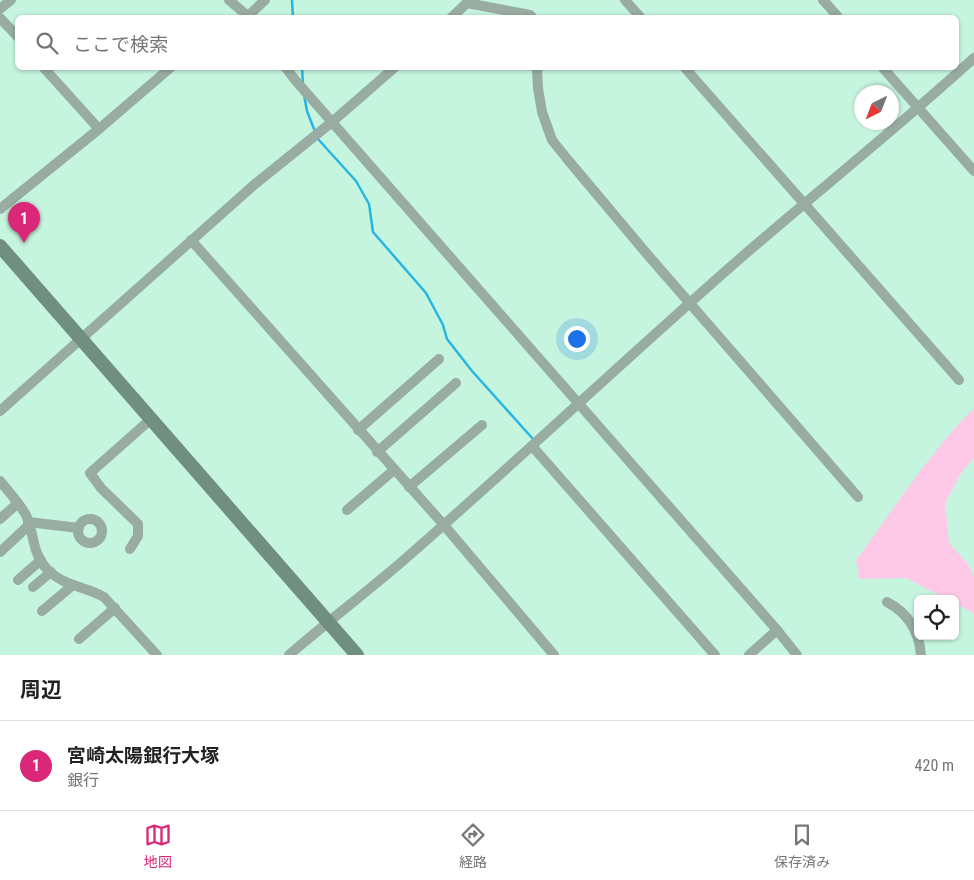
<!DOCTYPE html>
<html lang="ja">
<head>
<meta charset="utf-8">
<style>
	body { margin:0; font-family:"Roboto Condensed","Noto Sans JP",sans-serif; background:#f2f2f2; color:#222 }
	.controls { position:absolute; right:15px; bottom:15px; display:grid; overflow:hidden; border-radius:8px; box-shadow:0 1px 4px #0004 }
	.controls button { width:45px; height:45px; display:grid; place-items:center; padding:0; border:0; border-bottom:1px solid #e0e0e0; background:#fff; color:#222; font:25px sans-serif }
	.compass { position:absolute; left:854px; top:85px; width:45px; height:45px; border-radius:50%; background:#fff; box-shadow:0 1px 4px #0004; rotate:222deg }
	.you { position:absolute; left:576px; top:338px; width:18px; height:18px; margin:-12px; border:4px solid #fff; border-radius:50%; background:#1a73e8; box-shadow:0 0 0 8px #1a73e833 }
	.badge { display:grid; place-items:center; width:32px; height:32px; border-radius:50%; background:#db2777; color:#fff; font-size:16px; font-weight:700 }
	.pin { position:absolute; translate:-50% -41px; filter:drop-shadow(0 1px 2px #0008) }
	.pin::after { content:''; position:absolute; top:26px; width:18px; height:15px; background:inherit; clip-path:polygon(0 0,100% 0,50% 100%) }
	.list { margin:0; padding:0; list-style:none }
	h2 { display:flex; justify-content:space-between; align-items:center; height:65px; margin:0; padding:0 20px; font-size:21px }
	h2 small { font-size:16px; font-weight:400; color:#767676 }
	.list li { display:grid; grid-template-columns:32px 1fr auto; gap:15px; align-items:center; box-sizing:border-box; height:90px; padding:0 20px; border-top:1px solid #e0e0e0 }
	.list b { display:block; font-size:19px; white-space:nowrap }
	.list p { margin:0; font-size:16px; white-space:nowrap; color:#767676 }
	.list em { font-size:16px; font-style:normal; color:#767676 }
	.icon { flex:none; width:28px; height:28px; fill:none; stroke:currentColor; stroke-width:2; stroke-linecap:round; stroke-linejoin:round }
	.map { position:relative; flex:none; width:974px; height:655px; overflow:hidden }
	.search { position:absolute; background:#fff; box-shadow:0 1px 4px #0004; left:15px; right:15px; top:15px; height:55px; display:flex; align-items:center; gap:12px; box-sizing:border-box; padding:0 18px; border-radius:8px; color:#767676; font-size:19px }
	.sheet { height:155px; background:#fff }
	nav { display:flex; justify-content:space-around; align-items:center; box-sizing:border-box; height:70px; border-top:1px solid #e0e0e0; background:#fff; font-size:14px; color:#767676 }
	nav a { display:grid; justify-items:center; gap:2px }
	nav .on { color:#db2777 }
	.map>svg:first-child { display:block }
</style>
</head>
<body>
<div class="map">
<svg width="974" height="655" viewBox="0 0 974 655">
	<rect width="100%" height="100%" fill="#c5f5de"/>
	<path fill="#fdc9e6" d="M974 408V458L961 473 945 503 949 543 968 564 974 578V614L955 603V599H946L906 578 859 579 856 560C894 509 929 453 974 408Z"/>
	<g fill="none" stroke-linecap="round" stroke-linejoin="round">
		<g stroke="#27b6e2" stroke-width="2.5">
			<path d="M292 0 293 18"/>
			<path d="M302 68 303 84"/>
			<path d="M304 95 307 111 314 129"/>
			<path d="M318 139 356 181 369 204 373 232 426 293 443 325 447 339 472 371 533 439"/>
		</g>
		<g stroke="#98aca2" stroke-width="10">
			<path d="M229 0 250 18"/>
			<path d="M625 0 641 18"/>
			<path d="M823 0 839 18"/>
			<path d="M467 3 530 15 533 18"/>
			<path d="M0 9 11 0"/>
			<path d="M0 18 18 37"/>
			<path d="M246 18 265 0"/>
			<path d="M451 18 470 0"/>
			<path d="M44 68 99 129"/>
			<path d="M286 68 296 81 777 630 797 655"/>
			<path d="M537 68 538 88 542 112 552 140 568 160 647 254 858 497"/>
			<path d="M685 68 959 380"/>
			<path d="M883 68 974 171"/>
			<path d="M0 209 99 129 170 68"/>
			<path d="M191 240 443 524 554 655"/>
			<path d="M0 411 255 184 332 122 394 68"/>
			<path d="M358 430 439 359"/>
			<path d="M532 446 715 655"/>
			<path d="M377 452 456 383"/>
			<path d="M0 481C9 492 19 503 26 515 34 532 32 553 46 568 62 586 85 586 104 597L157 655"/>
			<path d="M409 487 482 425"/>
			<path d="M347 510 394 470"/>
			<path d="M0 519 18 503"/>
			<circle cx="90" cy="531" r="12"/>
			<path d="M28 522 79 528"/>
			<path d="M130 549 138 536V524L101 488 90 473 151 419"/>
			<path d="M0 552 28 526"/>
			<path d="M18 580 41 560"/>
			<path d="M33 587 51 572"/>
			<path d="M887 602C908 613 919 631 921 655"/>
			<path d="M42 611 73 585"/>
			<path d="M79 639 115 608"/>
			<path d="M289 655C327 622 367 592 405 559 514 464 619 365 728 269 809 198 894 131 974 58"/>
			<path d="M749 655 777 630"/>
		</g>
		<path stroke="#718f80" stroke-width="14" d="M0 246 357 655"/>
	</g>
</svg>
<div class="controls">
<button><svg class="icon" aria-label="locate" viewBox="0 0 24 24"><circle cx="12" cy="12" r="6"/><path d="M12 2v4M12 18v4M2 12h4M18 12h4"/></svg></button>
</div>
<svg class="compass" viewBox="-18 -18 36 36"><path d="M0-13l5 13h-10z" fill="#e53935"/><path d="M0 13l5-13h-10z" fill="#767676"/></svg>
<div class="you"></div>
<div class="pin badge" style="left:24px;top:243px">1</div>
<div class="search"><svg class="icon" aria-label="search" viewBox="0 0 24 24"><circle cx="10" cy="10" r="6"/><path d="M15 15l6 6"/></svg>ここで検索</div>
</div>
<section class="sheet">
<h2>周辺<small></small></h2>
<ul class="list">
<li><span class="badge">1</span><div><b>宮崎太陽銀行大塚</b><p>銀行</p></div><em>420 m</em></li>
</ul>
</section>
<nav>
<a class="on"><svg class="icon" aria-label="map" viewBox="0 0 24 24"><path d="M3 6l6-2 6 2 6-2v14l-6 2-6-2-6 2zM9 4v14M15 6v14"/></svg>地図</a>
<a><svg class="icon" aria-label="directions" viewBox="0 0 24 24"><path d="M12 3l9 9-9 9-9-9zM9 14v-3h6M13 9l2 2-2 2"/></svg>経路</a>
<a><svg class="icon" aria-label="saved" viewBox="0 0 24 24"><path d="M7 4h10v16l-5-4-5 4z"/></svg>保存済み</a>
</nav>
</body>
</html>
